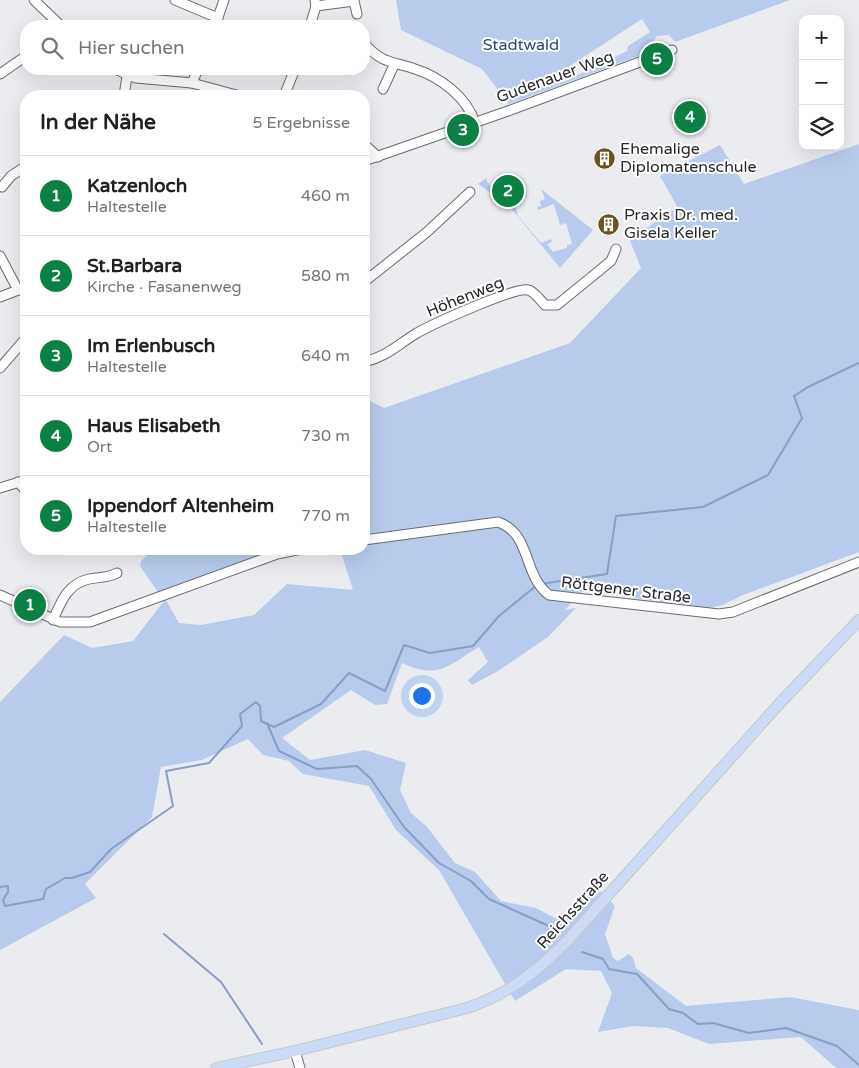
<!DOCTYPE html>
<html lang="de">
<head>
<meta charset="utf-8">
<style>
	body { margin:0; font-family:"Varela Round",sans-serif; background:#f6f6f6; color:#202124 }
	.controls { position:absolute; right:15px; top:15px; display:grid; overflow:hidden; border-radius:10px; box-shadow:0 5px 20px #0002 }
	.controls button { width:45px; height:45px; display:grid; place-items:center; padding:0; border:0; border-bottom:1px solid #e0e0e0; background:#fff; color:#202124; font:25px sans-serif }
	.you { position:absolute; left:421px; top:695px; width:18px; height:18px; margin:-12px; border:4px solid #fff; border-radius:50%; background:#1a73e8; box-shadow:0 0 0 8px #1a73e833 }
	.badge { display:grid; place-items:center; width:32px; height:32px; border-radius:50%; background:#0b8043; color:#fff; font-size:16px; font-weight:700 }
	.pin { position:absolute; translate:-50% -50%; border:2px solid #fff; box-shadow:0 1px 5px #0006 }
	.list { margin:0; padding:0; list-style:none }
	h2 { display:flex; justify-content:space-between; align-items:center; height:65px; margin:0; padding:0 20px; font-size:21px }
	h2 small { font-size:16px; font-weight:400; color:#757577 }
	.list li { display:grid; grid-template-columns:32px 1fr auto; gap:15px; align-items:center; box-sizing:border-box; height:80px; padding:0 20px; border-top:1px solid #e0e0e0 }
	.list b { display:block; font-size:19px; white-space:nowrap }
	.list p { margin:0; font-size:16px; white-space:nowrap; color:#757577 }
	.list em { font-size:16px; font-style:normal; color:#757577 }
	.icon { flex:none; width:28px; height:28px; fill:none; stroke:currentColor; stroke-width:2; stroke-linecap:round; stroke-linejoin:round }
	.map { position:relative; flex:none; width:859px; height:1068px; overflow:hidden }
	.search { position:absolute; background:#fff; box-shadow:0 5px 20px #0002; left:20px; top:20px; width:350px; height:55px; display:flex; align-items:center; gap:12px; box-sizing:border-box; padding:0 18px; border-radius:20px; color:#757577; font-size:19px }
	.panel { position:absolute; background:#fff; box-shadow:0 5px 20px #0002; left:20px; top:90px; width:350px; height:465px; border-radius:20px }
	.map>svg:first-child { display:block }
</style>
</head>
<body>
<div class="map">
<svg width="859" height="1068" viewBox="0 0 859 1068">
	<rect width="100%" height="100%" fill="#eaecf0"/>
	<g fill="#b8cbec" fill-rule="evenodd">
		<path d="M396 0H790L675 42 669 35 657 36 646 53 509 104 482 69 401 30ZM642 19 650 32 628 46 627 51 564 82 559 73Z"/>
		<path d="M859 144V552L743 595 723 605 705 609 583 590 565 610 576 608 548 637 498 671 472 685 468 680 488 662 479 647C447 666 439 680 402 663L387 704 375 705 351 690 282 738 310 760 365 750 406 763 400 790 411 813 427 827 455 863 475 872 501 901 536 908 562 922 598 889 615 906 605 934 613 958 618 961 629 954 633 958 636 968 686 1006 790 997 859 1010V1068H836L801 1037 709 1044 668 1028 633 1026 598 1032 612 993 601 971 566 969 515 1001 439 870 396 830 369 786 303 774 289 761 263 755 248 739 202 760 161 767 152 817 85 884 96 898 0 950V702L64 635 92 648 133 641 164 601 140 566 141 561 154 549H288L194 583 166 600 179 623 201 625 254 615 287 584 353 590 340 549H364V398L384 408 570 343 641 268 630 241 668 212 678 208 660 176 720 145 744 184Z"/>
		<path d="M486 178 489 185 498 190 500 194 504 193 509 196 517 194 518 198 513 200 518 216 541 243 551 239 552 242 547 244 553 252 567 248V245L572 244 566 223 560 225 554 204 538 210 537 207 541 206 540 201 545 199 541 189 593 230 560 268 510 207 478 184Z"/>
	</g>
	<g fill="none" stroke-linecap="round" stroke-linejoin="round">
		<g stroke="#899fc7" stroke-width="2">
			<path d="M541 584 607 574 616 516 703 507 768 475 802 418 794 396 808 387 859 363"/>
			<path d="M267 723 279 751 317 769 357 766 371 779 404 827 439 863 471 881 489 899 560 931"/>
			<path d="M0 887 8 886V892L3 900 5 906 43 899 46 889 65 878H72L90 872 111 849 173 806 166 771 209 763 242 726 240 714 256 702 260 706 261 721 274 727 321 704 349 673 385 691 404 645 430 653 473 646 499 616 537 585"/>
			<path d="M164 934 221 982 262 1044"/>
			<path d="M582 952 603 959 609 969 637 974 669 1009 683 1013 698 1024 713 1023 749 1033 786 1028 837 1046 859 1065"/>
		</g>
		<defs>
			<g id="minor">
				<path d="M34 0 61 26"/>
				<path d="M175 0 218 18"/>
				<path d="M316 6 354 1 357 14"/>
				<path d="M215 26 224 0"/>
				<path d="M310 26 316 6 315 0"/>
				<path d="M364 43C382 64 392 61 415 69 440 77 467 97 475 123"/>
				<path d="M115 69 136 78 192 83 240 96"/>
				<path d="M0 74 26 56"/>
				<path d="M192 83 198 69"/>
				<path d="M383 89 394 65"/>
				<path d="M124 96 127 76"/>
				<path d="M284 96 295 69"/>
				<path d="M364 144 378 157"/>
				<path d="M364 161 508 111 672 50"/>
				<path d="M2 187 11 176 26 166"/>
				<path d="M0 256 18 290"/>
				<path d="M364 282 427 232 470 192"/>
				<path d="M0 297 26 287"/>
				<path d="M364 362C388 356 397 345 417 333 433 324 514 287 528 290 534 291 540 300 545 305H557L611 261 616 249"/>
				<path d="M0 368 26 338"/>
				<path d="M18 482 26 491"/>
				<path d="M0 488 26 480"/>
				<path d="M364 540 498 522C532 534 522 574 549 595L719 614 733 612 859 562"/>
				<path d="M0 595 60 622H90L277 554 302 549"/>
				<path d="M53 620C61 602 67 584 89 579 98 577 108 578 117 573"/>
				<path d="M295 1051 300 1068"/>
			</g>
			<path id="major" d="M216 1068 295 1051 467 1008C507 995 538 971 567 941L780 703 859 620"/>
		</defs>
		<use href="#minor" stroke="#6a6c6f" stroke-width="11"/>
		<use href="#major" stroke="#c7c7c7" stroke-width="12"/>
		<use href="#minor" stroke="#fff" stroke-width="9"/>
		<use href="#major" stroke="#ccdcf7" stroke-width="10"/>
	</g>
	<defs>
		<symbol id="building-disc" viewBox="-11 -11 22 22"><circle r="9.5" fill="#6a5222" stroke="#fff"/><path d="M-4-6H4V6H1V3H-1V6H-4ZM-2.5-4.3h1.7v1.8h-1.7ZM.8-4.3h1.7v1.8H.8ZM-2.5-1h1.7V.8h-1.7ZM.8-1h1.7V.8H.8Z" fill="#fff"/></symbol>
	</defs>
	<g fill-rule="evenodd">
		<use href="#building-disc" x="592" y="146" width="25" height="25"/>
		<use href="#building-disc" x="596" y="212" width="25" height="25"/>
	</g>
	<g text-anchor="middle" dominant-baseline="central" stroke-width="4" stroke-linejoin="round" paint-order="stroke">
		<g font-size="16" fill="#2b467a" stroke="#fff">
			<text x="521" y="45">Stadtwald</text>
		</g>
		<g font-size="16" fill="#272829" stroke="#fff">
			<text transform="translate(555 77) rotate(-20)">Gudenauer Weg</text>
			<text transform="translate(465 297) rotate(-22)">Höhenweg</text>
			<text transform="translate(626 590) rotate(7)">Röttgener Straße</text>
			<text transform="translate(573 910) rotate(-48)">Reichsstraße</text>
		</g>
		<g font-size="16" fill="#272829" stroke="#fff" text-anchor="start">
			<text x="620" y="149">Ehemalige<tspan x="620" dy="18">Diplomatenschule</tspan></text>
			<text x="624" y="215">Praxis Dr. med.<tspan x="624" dy="18">Gisela Keller</tspan></text>
		</g>
	</g>
</svg>
<div class="controls">
<button>+</button>
<button>−</button>
<button><svg class="icon" aria-label="layers" viewBox="0 0 24 24"><path d="M12 4l9 5-9 5-9-5zM3 14l9 5 9-5"/></svg></button>
</div>
<div class="you"></div>
<div class="pin badge" style="left:30px;top:605px">1</div>
<div class="pin badge" style="left:508px;top:191px">2</div>
<div class="pin badge" style="left:463px;top:130px">3</div>
<div class="pin badge" style="left:690px;top:117px">4</div>
<div class="pin badge" style="left:657px;top:59px">5</div>
<div class="search"><svg class="icon" aria-label="search" viewBox="0 0 24 24"><circle cx="10" cy="10" r="6"/><path d="M15 15l6 6"/></svg>Hier suchen</div>
<section class="panel">
<h2>In der Nähe<small>5 Ergebnisse</small></h2>
<ul class="list">
<li><span class="badge">1</span><div><b>Katzenloch</b><p>Haltestelle</p></div><em>460 m</em></li>
<li><span class="badge">2</span><div><b>St.Barbara</b><p>Kirche · Fasanenweg</p></div><em>580 m</em></li>
<li><span class="badge">3</span><div><b>Im Erlenbusch</b><p>Haltestelle</p></div><em>640 m</em></li>
<li><span class="badge">4</span><div><b>Haus Elisabeth</b><p>Ort</p></div><em>730 m</em></li>
<li><span class="badge">5</span><div><b>Ippendorf Altenheim</b><p>Haltestelle</p></div><em>770 m</em></li>
</ul>
</section>
</div>
</body>
</html>
